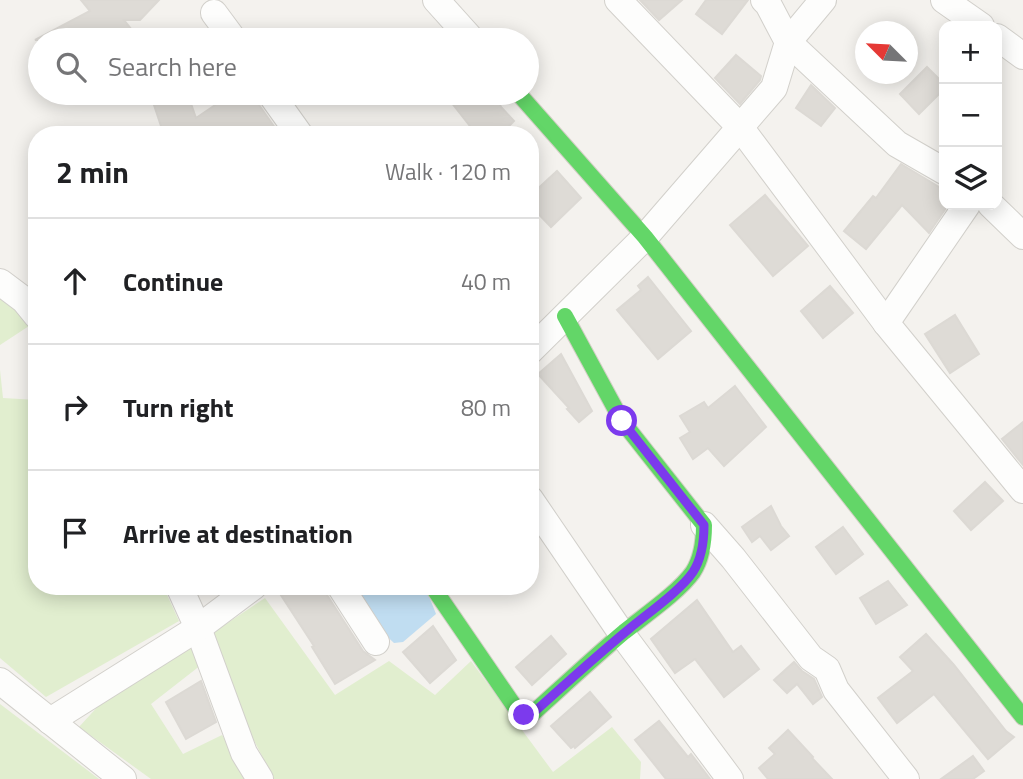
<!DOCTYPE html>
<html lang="en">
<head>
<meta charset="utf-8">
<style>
	body { margin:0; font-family:"Titillium Web",sans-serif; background:#f6f6f6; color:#202124 }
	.controls { position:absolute; right:21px; top:21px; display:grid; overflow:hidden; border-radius:14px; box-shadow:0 4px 18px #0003 }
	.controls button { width:63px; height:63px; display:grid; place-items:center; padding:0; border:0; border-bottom:2px solid #e0e0e0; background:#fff; color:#202124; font:35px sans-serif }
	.compass { position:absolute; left:855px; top:21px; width:63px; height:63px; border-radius:50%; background:#fff; box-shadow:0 4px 18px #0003; rotate:294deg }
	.stop { position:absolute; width:21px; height:21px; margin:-16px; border:5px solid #7c3aed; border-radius:50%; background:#fff }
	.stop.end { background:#7c3aed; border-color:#fff; box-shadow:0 2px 7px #0008 }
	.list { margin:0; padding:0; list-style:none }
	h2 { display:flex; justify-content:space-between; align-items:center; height:91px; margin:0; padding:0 28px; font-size:30px }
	h2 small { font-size:23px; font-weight:400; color:#757577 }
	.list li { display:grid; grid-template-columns:46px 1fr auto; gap:21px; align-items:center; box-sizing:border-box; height:126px; padding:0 28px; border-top:2px solid #e0e0e0 }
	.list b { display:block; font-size:26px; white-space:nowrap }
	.list em { font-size:23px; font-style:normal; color:#757577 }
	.icon { flex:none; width:38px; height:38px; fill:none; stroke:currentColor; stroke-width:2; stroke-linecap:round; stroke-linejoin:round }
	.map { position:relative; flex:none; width:1023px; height:779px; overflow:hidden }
	.search { position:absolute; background:#fff; box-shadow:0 4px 18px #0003; left:28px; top:28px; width:511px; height:77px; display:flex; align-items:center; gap:18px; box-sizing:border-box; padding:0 24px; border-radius:38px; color:#757577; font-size:26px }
	.panel { position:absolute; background:#fff; box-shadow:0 4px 18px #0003; left:28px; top:126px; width:511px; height:469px; border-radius:28px }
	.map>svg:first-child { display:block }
</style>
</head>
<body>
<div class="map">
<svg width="1023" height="779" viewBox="0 0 1023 779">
	<rect width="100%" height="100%" fill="#f4f2ee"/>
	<g fill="#e1eecf">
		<path d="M0 296 9 303 29 326 0 345Z"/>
		<path d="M0 370 3 398 37 400V586H163L179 621 46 697 0 658Z"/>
		<path d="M265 598 335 695 389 661 435 695 471 661 553 772 612 727 641 762 640 779H274L234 702 214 632Z"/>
		<path d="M192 643 201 665 151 704 183 754 222 735 249 779H151L79 727 112 691Z"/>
		<path d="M0 704 99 779H0Z"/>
	</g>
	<path fill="#c0ddf1" d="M356 586H425L436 614 403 642 394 643 378 628Z"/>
	<g fill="#dedbd6" stroke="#dcd9d4" stroke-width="2">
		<path d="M81 0H159L140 20H124L140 40H35L90 11Z"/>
		<path d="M640 0H682L659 20Z"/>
		<path d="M706 0H748L722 34 696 14Z"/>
		<path d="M736 55 761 76 760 80 740 104 715 78Z"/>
		<path d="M927 67 944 84V89L919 114 900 94Z"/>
		<path d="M811 85 835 108 821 126 796 108Z"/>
		<path d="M150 93H185L189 98 196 118 233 93H255L257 102 280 135H164Z"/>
		<path d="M444 93H497V98L501 107 514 121 500 135H477Z"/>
		<path d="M901 164 944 190V205H948L929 233 902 205 866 249 844 231 873 196 876 198Z"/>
		<path d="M557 171 581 198 551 227 530 205V196Z"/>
		<path d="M765 195 808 246 773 276 730 225Z"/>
		<path d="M648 277 691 331 658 359 617 310 641 290 638 286Z"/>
		<path d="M830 286 853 313 823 338 801 311Z"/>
		<path d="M955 315 979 354 950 373 925 334Z"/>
		<path d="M561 354 592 411 579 422 567 409 569 408 538 374Z"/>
		<path d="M735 386 766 427 724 466 708 448 693 459 680 438 690 432 680 416 704 402 708 408Z"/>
		<path d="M1023 422V465L1002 439Z"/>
		<path d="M985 482 1003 501 971 530 954 511Z"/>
		<path d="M771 506 781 526 789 536 771 550 760 536 752 542 742 527Z"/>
		<path d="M843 527 863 554 836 574 816 547Z"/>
		<path d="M888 581 907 605 876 624 860 598Z"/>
		<path d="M275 586H324L327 595 363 651 375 660 335 684 312 647 314 646Z"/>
		<path d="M697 600 733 652 741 646 759 669 724 697 695 659 675 673 651 639Z"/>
		<path d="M433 626 456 660 430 683 403 652Z"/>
		<path d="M926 634 954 665 1006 731 1014 737 988 759 934 694 897 723 878 698 913 671 900 657Z"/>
		<path d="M551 636 566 654 532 685 516 667Z"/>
		<path d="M794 662 802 671 814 679 822 697 813 704 797 684 787 693 774 680Z"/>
		<path d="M201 681 216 722 186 739 166 702Z"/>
		<path d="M590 692 611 717 575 748 574 746 571 748 551 726Z"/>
		<path d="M659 721 688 757 691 754 710 779H666L635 740Z"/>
		<path d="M788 730 813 757 812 758 832 779H768L759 768 775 754 769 748Z"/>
		<path d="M973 756 984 771 973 779H941Z"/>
	</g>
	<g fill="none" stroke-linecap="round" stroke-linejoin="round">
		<defs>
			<g id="street">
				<path d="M436 0 472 40"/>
				<path d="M618 0 740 127 886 323 1023 490"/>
				<path d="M764 0 768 4 788 42 897 144 944 171"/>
				<path d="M944 0 981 26"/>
				<path d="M214 13 234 40"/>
				<path d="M997 37 1023 56"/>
				<path d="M270 93 300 135"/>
				<path d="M991 205 1023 236"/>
				<path d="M0 282 24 300 37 316"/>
				<path d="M886 323 967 205"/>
				<path d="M530 351 645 237 774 88 788 42 823 0"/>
				<path d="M530 499 622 634 730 779"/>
				<path d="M704 525 733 558 811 658 827 669 836 690 906 779"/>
				<path d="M179 586 198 628 244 753 260 779"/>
				<path d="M340 586 376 642"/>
				<path d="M0 681 123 779"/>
				<path d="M50 721 198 628 254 586"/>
			</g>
			<g id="fast">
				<path d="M518 93 645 237 1023 717"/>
				<path d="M432 586 519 713 531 715C562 687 592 659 624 632 644 616 679 592 693 572 702 558 704 541 704 525L622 421 565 316"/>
			</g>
		</defs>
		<use href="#street" stroke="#d2d0cb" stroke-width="28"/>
		<use href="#fast" stroke="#d3cfc5" stroke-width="18"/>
		<use href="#street" stroke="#fdfdfc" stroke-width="26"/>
		<use href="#fast" stroke="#63d668" stroke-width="16"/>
	</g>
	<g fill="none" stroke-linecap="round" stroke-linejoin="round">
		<path stroke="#7c3aed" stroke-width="9" d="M524 715H531C563 686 595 657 629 629 647 614 681 590 693 572 702 558 704 540 704 525L622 421"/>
	</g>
</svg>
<div class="controls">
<button>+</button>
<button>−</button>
<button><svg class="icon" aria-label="layers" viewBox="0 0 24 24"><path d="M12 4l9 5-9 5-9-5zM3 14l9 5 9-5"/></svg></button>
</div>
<svg class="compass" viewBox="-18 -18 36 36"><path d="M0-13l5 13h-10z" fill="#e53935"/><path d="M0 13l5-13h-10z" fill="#757577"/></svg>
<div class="stop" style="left:622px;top:421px"></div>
<div class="stop end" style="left:524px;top:715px"></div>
<div class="search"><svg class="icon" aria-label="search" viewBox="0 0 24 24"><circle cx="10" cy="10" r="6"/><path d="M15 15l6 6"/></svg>Search here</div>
<section class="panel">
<h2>2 min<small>Walk · 120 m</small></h2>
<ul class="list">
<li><svg class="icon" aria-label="ahead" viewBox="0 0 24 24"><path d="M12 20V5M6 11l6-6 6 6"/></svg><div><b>Continue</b></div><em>40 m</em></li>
<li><svg class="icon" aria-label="right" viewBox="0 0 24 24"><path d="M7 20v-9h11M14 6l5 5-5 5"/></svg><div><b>Turn right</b></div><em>80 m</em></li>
<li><svg class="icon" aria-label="arrive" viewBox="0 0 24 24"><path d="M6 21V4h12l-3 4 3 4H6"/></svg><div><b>Arrive at destination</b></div></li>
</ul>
</section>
</div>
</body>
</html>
